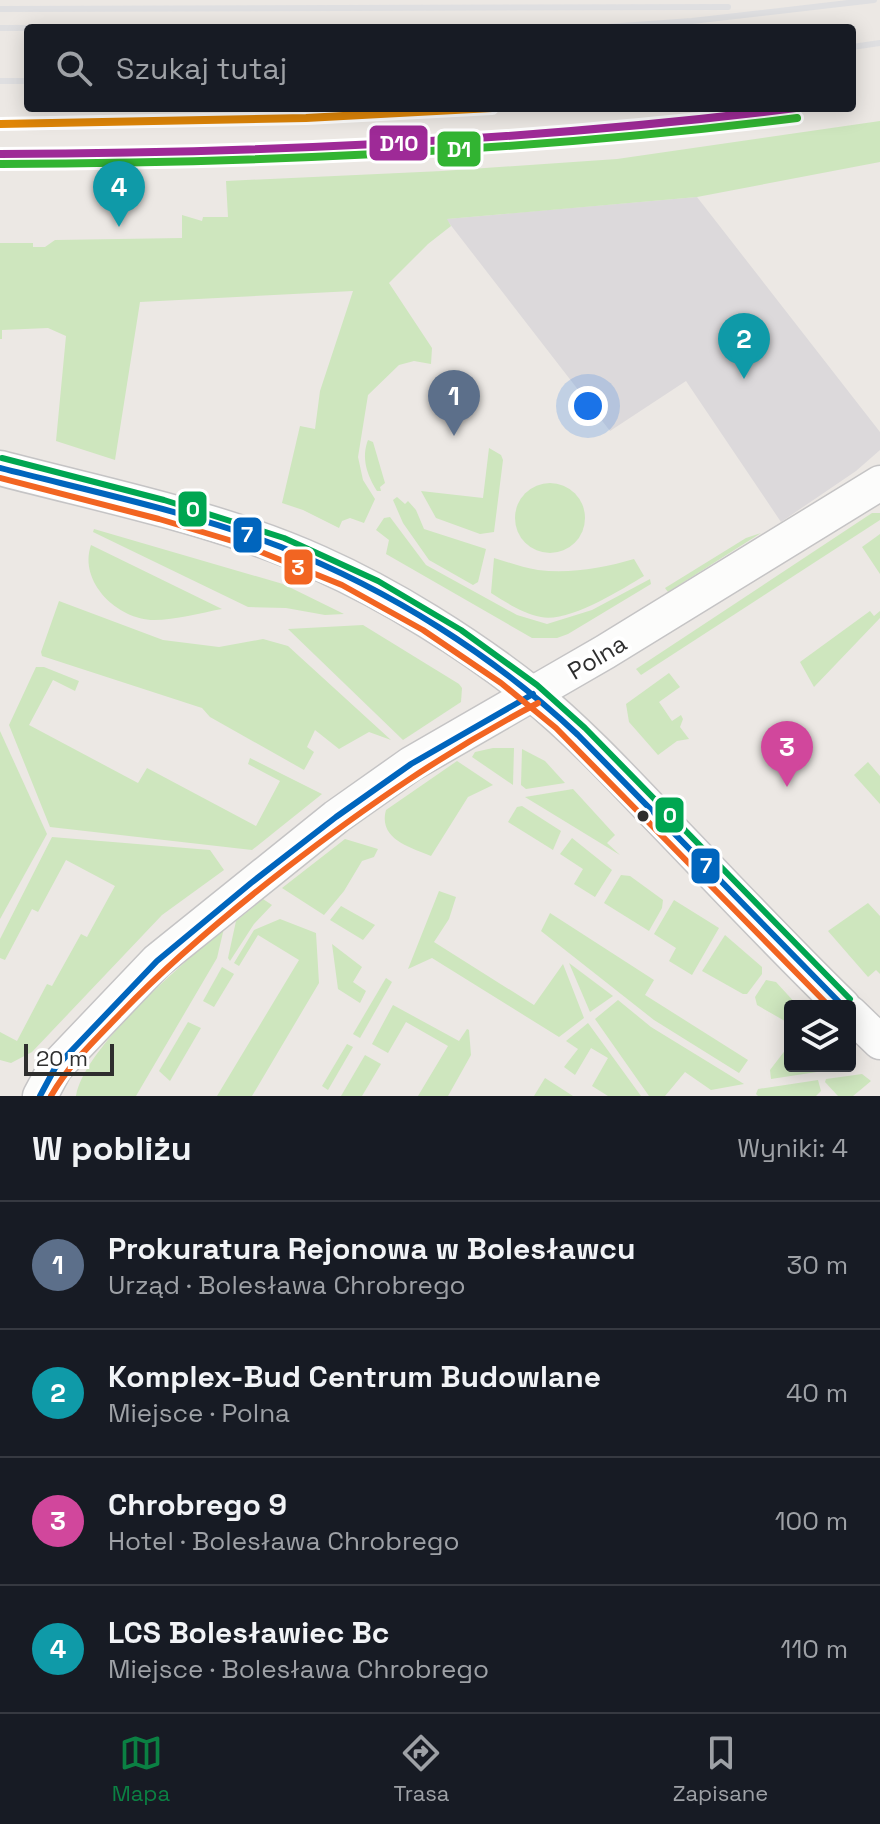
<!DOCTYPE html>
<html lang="pl">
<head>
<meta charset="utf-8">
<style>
	body { margin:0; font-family:"Space Grotesk",sans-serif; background:#242831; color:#f1f3f6 }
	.controls { position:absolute; right:24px; bottom:24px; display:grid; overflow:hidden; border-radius:8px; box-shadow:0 4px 20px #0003 }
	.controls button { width:72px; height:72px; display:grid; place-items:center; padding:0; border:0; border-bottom:2px solid #363941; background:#171b24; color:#f1f3f6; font:40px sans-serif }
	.scale { position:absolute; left:24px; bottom:20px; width:90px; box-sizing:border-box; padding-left:8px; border:4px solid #2e2e2e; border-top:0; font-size:22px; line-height:28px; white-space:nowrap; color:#2e2e2e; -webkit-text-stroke:6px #fff; paint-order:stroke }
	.you { position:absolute; left:588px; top:406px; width:28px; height:28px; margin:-20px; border:6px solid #fff; border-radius:50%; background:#1a73e8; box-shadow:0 0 0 12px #1a73e833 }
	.badge { display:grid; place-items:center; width:52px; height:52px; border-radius:50%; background:#0b8043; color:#fff; font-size:26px; font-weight:700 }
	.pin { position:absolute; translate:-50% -66px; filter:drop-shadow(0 2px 4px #0008) }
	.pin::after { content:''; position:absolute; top:42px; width:28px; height:24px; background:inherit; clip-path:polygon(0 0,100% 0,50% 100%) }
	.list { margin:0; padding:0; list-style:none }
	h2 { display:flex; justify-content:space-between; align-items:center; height:104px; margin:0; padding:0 32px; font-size:34px }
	h2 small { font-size:26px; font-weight:400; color:#9ea1a6 }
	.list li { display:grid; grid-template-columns:52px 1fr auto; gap:24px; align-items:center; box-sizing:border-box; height:128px; padding:0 32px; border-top:2px solid #363941 }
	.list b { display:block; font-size:30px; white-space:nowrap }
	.list p { margin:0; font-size:26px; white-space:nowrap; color:#9ea1a6 }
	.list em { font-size:26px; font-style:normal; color:#9ea1a6 }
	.icon { flex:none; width:44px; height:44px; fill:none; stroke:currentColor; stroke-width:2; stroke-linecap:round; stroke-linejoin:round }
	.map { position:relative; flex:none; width:880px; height:1096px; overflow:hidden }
	.search { position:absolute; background:#171b24; box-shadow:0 4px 20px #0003; left:24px; right:24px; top:24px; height:88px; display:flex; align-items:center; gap:20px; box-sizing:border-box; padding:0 28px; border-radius:8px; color:#9ea1a6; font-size:30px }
	.sheet { height:616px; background:#171b24 }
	nav { display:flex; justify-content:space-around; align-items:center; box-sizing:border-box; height:112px; border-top:2px solid #363941; background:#171b24; font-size:22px; color:#9ea1a6 }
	nav a { display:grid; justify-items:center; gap:4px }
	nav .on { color:#0b8043 }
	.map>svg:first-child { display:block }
</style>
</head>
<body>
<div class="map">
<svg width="880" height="1096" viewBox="0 0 880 1096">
	<rect width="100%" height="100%" fill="#ece8e4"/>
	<path fill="#dcd9db" d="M697 197 880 432V450L856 471 781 522 686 381 610 431 446 219Z"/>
	<g fill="#cee6be">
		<path d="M880 121V162L697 197 447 219 451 226 428 244 389 283 432 348 431 364 414 361 399 365 368 395 358 457 363 480 375 499 364 523 350 518 342 521 339 528 303 510 282 503 300 426 315 429 320 391 353 291 140 302 115 460 56 441 66 336 48 328 2 330V339H0V243H33V247H45L55 240 182 238V215L202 221 203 217H228L226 181 442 171 617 159Z"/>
		<path d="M368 440 373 442 385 483 380 487 381 491H377C367 475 361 458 368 440Z"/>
		<path d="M489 448 501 455 503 460 494 532 480 534 436 518 421 491 483 498Z"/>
		<circle cx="550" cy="518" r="35"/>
		<path d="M397 497 405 504 408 501 416 510 424 529 486 549 478 582 473 585 429 560 403 523 393 500Z"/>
		<path d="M872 513H880V520L641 675 636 669Z"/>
		<path d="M390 517 426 565 517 615 547 624 592 610 650 579 651 584 568 634 557 638H532L386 554 389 540 376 530 384 518Z"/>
		<path d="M94 529 283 584 344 614 325 615 286 608 248 607 93 532Z"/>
		<path d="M761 533 668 592 665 588 746 538Z"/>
		<path d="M880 534V574L862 547Z"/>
		<path d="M91 545 222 609C200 613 176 620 154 620 118 620 78 582 91 545Z"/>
		<path d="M494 558C508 562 523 568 538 570 570 574 603 568 634 559L644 576C621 590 568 623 541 617 522 613 507 603 491 593Z"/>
		<path d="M59 601 163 640 219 647 263 639 288 646 391 740 369 732 339 749 315 730 307 747 314 752 304 770 210 717 202 708 42 656 41 652Z"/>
		<path d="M870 611 874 616 880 611V618L814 687 800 662Z"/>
		<path d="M363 625 459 684 462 688 461 702 403 740 288 629Z"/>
		<path d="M36 667H44L79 681 75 691 53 680 29 725 138 783 147 768 256 826 280 781 248 764 250 758 322 794 252 850 50 827 9 725Z"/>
		<path d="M669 673 680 687 659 702 672 721 681 715 683 719 680 727 689 739 677 741 658 755 629 722 626 704Z"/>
		<path d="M0 731 47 834 0 919Z"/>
		<path d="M493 748H514L513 785 472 757 475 752Z"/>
		<path d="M522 749 545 761 565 783 526 789 521 785Z"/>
		<path d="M457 761 493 785 468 797 431 856C410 847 378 839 386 810Z"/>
		<path d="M868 762 880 776V804L854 775Z"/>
		<path d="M573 789 615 835 607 843 620 855 525 797Z"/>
		<path d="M522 806 561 831 553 850 508 822 517 807Z"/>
		<path d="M52 837 210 850 224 870 162 915 32 1052 11 1063 0 1060V1032L17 1041 47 984 52 986 81 934 87 937 115 886 66 860 38 912 32 909 5 960 0 958V939Z"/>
		<path d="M572 838 612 870 595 897 574 884 583 869 560 854Z"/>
		<path d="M345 839 378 849 374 857 362 861 344 891 324 915 282 888Z"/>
		<path d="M621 875 630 876 663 900 662 908 649 931 604 903Z"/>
		<path d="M439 891 456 897 449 919 434 942 534 1005 563 964 584 1018 559 1037 432 958 408 969Z"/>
		<path d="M263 899 272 905 254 924 230 961 228 958 236 921Z"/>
		<path d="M674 900 719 928 692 975 669 961 676 948 654 934Z"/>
		<path d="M868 903 880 916V974L876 970 868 977 828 931Z"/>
		<path d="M341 906 375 925 363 940 330 920Z"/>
		<path d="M550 913 654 980 645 995 748 1060 739 1073 654 1020 541 931Z"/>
		<path d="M280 919 316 933 319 983 252 1096H217L299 960 258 935 239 966 234 963 254 930Z"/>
		<path d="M224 928 217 958 136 1096H76C84 1047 186 961 224 928Z"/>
		<path d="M725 935 762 967V974L747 994H743L702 971Z"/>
		<path d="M332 944 362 967 353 982 366 991 360 1003 338 989Z"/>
		<path d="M569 963 613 996 590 1012Z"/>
		<path d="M222 967 234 974 214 1007 203 1001Z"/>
		<path d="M386 978 392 982 360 1038 353 1034Z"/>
		<path d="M766 980 776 982 798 1006H790V1024L757 1005 755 997Z"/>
		<path d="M618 1000 651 1027 744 1084 711 1090 685 1072 665 1096H649L595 1019Z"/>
		<path d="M393 1005 459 1041 467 1029 469 1030 471 1055 448 1096H418L448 1046 406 1022 388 1053 372 1044Z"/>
		<path d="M188 1022 201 1028 170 1081 159 1071Z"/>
		<path d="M588 1023 641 1096H608L592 1086 608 1058 591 1048 575 1075 564 1067 578 1049 566 1041Z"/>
		<path d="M347 1044 353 1047 328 1090 322 1086Z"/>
		<path d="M790 1044V1066H850V1060L856 1066 771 1079 770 1070Z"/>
		<path d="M365 1055 381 1064 362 1096H341Z"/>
		<path d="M862 1074 871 1081 853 1096H838L825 1082 826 1079Z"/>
		<path d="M545 1078 573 1096H534Z"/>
		<path d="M818 1080 821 1091 816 1096H758L756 1094 758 1089Z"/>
	</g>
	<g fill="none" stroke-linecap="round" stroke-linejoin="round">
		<defs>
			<g id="minor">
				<path d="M0 468C106 496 219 518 319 563 391 595 469 644 531 693 574 728 614 770 653 811 716 876 778 943 843 1006"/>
				<path d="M850 1013 880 1042"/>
				<path d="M40 1096 55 1068 157 961 336 817 411 764 605 652 880 483"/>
			</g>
		</defs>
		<use href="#minor" stroke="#c5c4c5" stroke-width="37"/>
		<use href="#minor" stroke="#fcfcfb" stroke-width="34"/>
		<g stroke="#dfdfe1" stroke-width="6">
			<path d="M0 9 728 7"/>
			<path d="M0 28 607 27 692 21 874 0"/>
			<path d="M852 47 880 43"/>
			<path d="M0 81H28"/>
		</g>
		<defs>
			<g id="bus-1">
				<path d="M0 468C94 492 190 512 281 547 390 590 493 655 578 735L843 1006"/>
				<path d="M40 1096 55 1068 157 961 251 883 336 817 411 764 533 694"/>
			</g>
			<g id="bus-2">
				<path d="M0 478 159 519 239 543 342 585 423 630 501 683 556 728 829 1006"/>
				<path d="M51 1096C69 1064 96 1039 121 1013 172 960 227 914 285 869 368 805 445 752 538 703"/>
			</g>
			<path id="bus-3" d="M2 458 164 500 284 538 378 581 461 630 537 685 585 728 850 999"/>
		</defs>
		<use href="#bus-1" stroke="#fff" stroke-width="12"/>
		<use href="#bus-2" stroke="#fff" stroke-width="12"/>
		<use href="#bus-3" stroke="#fff" stroke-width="12"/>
		<use href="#bus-1" stroke="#0065bd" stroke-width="6"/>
		<use href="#bus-2" stroke="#f26522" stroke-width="6"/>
		<use href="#bus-3" stroke="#00a651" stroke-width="6"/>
		<defs>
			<path id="rail-1" d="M0 154C267 153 531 141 796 108"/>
			<path id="rail-2" d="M0 164C267 163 532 151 797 118"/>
			<path id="rail-3" d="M0 124 306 118 492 108"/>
		</defs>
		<use href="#rail-1" stroke="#fff" stroke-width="14"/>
		<use href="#rail-2" stroke="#fff" stroke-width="14"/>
		<use href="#rail-3" stroke="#fff" stroke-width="14"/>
		<use href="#rail-1" stroke="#9e2a97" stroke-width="8"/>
		<use href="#rail-2" stroke="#32b432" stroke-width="8"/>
		<use href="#rail-3" stroke="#e08607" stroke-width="8"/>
	</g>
	<circle fill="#2e2e2e" stroke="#fff" stroke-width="3" cx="643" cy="816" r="7"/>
	<g text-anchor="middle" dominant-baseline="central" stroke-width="8" stroke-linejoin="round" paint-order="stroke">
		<g font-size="24" fill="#2e2e2e" stroke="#fff">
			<text transform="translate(597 657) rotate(-31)">Polna</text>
		</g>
	</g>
	<g stroke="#fff" stroke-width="3">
		<rect x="368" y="124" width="61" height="38" rx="8" fill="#9e2a97"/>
		<rect x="436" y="130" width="46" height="38" rx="8" fill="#32b432"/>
		<rect x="177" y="490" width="31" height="38" rx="8" fill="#00a651"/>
		<rect x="232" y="516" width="31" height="38" rx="8" fill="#0065bd"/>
		<rect x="283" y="548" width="31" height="38" rx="8" fill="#f26522"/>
		<rect x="654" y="796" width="31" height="38" rx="8" fill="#00a651"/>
		<rect x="690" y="847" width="31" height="38" rx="8" fill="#0065bd"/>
	</g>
	<g font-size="22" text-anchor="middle" font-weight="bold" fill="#fff">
		<text x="399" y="151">D10</text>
		<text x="459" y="157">D1</text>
		<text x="193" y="517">0</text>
		<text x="247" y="542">7</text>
		<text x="298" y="575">3</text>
		<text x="670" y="823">0</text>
		<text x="706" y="873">7</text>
	</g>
</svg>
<div class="controls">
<button><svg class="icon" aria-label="layers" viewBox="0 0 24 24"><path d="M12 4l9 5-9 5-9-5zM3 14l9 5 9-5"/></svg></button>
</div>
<div class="scale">20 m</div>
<div class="you"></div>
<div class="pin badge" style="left:454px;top:436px;background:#5c6f8a">1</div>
<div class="pin badge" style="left:744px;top:379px;background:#0f9aa8">2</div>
<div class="pin badge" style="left:787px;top:787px;background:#d1479c">3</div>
<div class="pin badge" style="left:119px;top:227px;background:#0f9aa8">4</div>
<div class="search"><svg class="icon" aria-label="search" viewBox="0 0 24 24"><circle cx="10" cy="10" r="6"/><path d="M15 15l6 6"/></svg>Szukaj tutaj</div>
</div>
<section class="sheet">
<h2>W pobliżu<small>Wyniki: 4</small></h2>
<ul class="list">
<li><span class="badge" style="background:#5c6f8a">1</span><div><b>Prokuratura Rejonowa w Bolesławcu</b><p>Urząd · Bolesława Chrobrego</p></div><em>30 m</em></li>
<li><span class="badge" style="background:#0f9aa8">2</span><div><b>Komplex-Bud Centrum Budowlane</b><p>Miejsce · Polna</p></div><em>40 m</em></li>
<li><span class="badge" style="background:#d1479c">3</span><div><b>Chrobrego 9</b><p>Hotel · Bolesława Chrobrego</p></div><em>100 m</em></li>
<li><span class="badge" style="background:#0f9aa8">4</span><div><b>LCS Bolesławiec Bc</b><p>Miejsce · Bolesława Chrobrego</p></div><em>110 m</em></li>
</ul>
</section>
<nav>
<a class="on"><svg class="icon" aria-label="map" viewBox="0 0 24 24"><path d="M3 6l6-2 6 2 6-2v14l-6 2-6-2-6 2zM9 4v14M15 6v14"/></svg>Mapa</a>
<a><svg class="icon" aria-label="directions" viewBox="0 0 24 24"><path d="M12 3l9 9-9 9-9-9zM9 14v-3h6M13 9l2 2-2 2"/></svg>Trasa</a>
<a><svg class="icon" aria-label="saved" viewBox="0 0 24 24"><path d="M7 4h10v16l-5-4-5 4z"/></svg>Zapisane</a>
</nav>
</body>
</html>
